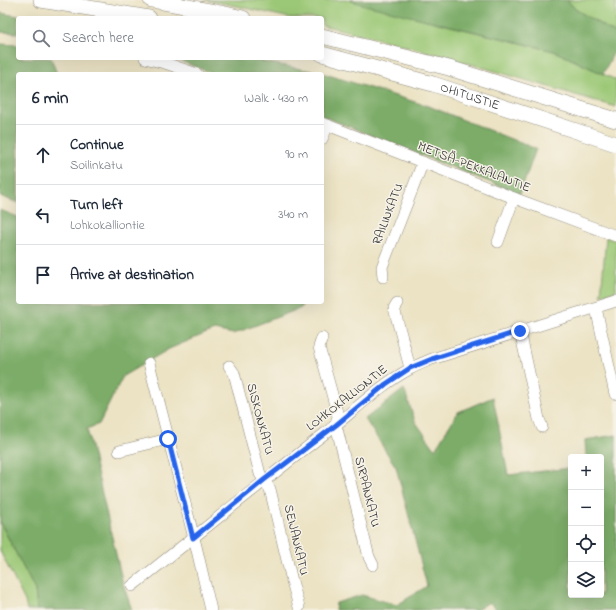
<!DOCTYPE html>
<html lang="en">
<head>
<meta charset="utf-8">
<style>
	body { margin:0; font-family:"Indie Flower",sans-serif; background:#f2f2f3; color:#1f2937 }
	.controls { position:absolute; right:12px; bottom:12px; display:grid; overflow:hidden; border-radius:4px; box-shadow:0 4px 16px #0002 }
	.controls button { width:36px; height:36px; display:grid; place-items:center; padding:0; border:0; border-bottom:1px solid #e0e1e3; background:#fff; color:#1f2937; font:20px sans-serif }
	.stop { position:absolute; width:12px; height:12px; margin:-9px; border:3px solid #2563eb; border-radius:50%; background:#fff }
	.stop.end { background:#2563eb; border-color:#fff; box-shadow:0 1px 4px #0008 }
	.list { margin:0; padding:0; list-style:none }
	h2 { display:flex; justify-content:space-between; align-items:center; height:52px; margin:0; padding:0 16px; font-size:17px }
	h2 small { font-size:13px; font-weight:400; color:#747a83 }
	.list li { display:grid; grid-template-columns:26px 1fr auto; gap:12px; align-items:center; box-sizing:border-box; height:60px; padding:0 16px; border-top:1px solid #e0e1e3 }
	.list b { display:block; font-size:15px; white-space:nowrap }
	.list p { margin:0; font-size:13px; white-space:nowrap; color:#747a83 }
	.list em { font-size:13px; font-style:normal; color:#747a83 }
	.icon { flex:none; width:22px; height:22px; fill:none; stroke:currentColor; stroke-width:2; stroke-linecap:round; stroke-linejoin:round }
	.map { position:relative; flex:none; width:616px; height:610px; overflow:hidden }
	.search { position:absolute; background:#fff; box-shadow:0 4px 16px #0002; left:16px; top:16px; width:308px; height:44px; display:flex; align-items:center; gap:10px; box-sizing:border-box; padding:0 14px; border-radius:4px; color:#747a83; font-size:15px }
	.panel { position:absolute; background:#fff; box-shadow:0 4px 16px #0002; left:16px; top:72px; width:308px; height:232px; border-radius:4px }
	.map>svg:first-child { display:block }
</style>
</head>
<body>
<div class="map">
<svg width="616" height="610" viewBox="0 0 616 610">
	<rect width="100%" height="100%" fill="#f7f3e8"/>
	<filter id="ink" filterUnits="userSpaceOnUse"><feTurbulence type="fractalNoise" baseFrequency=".025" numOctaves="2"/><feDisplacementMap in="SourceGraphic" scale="8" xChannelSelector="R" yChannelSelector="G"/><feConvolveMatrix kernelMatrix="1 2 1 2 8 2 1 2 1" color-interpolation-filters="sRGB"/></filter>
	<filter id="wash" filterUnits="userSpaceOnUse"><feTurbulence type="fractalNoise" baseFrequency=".012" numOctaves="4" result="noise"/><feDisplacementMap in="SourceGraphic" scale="16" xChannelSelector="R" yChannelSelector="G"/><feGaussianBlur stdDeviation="0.9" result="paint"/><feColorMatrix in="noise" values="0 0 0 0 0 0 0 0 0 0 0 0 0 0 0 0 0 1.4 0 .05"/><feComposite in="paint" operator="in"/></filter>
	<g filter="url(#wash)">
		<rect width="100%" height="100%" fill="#ece3c4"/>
		<g fill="#9bc876" stroke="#637a50">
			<path d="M205 0H353L438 23 554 51 616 80V107C519 78 421 48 322 25V18H290L232 5Z"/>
			<path d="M567 0H616V34L575 9Z"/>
			<path d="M606 237 616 241V291L601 295Z"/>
			<path d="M0 520 3 528 35 590 37 610H27L25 601 0 551Z"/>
		</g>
		<g fill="#7cac67" stroke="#546c49">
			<path d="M349 0H567L575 9 616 34V48L603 74 554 51 365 5Z"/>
			<path d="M0 13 31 18H18V33L0 32Z"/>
			<path d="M0 44 18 45V58H51L57 74H18V203L0 196Z"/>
			<path d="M173 58H244L322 73 431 107 536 149 520 194 322 116V74H214Z"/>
			<path d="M0 210 18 217V302H303L301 308 233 334 214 330 169 349 123 376 99 424 87 429 123 584 132 610H37L35 590 3 528 0 520Z"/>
			<path d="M404 389 415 421 435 449 458 412 493 397 508 475 571 468V595H601V457H586L585 440 616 435V610H497L489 602 477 610H335L336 603 362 595 397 605 427 586 396 467 365 419Z"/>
		</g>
	</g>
	<g filter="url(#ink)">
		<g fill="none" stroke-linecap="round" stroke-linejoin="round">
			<defs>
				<g id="minor">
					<path d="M145 58 168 64 197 74"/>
					<path d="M322 123 514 198 616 236"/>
					<path d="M322 139 328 125"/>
					<path d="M498 242 514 198"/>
					<path d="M383 277 382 267 423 162"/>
					<path d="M397 303 394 308 410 368"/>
					<path d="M596 308 615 394"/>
					<path d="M520 331 539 419 542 427"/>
					<path d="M322 338 319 347 338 416 336 425 369 557 373 565"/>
					<path d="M149 363 196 546 211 610"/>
					<path d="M229 366 234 373 260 474 270 489 292 581 299 607"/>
					<path d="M119 451 168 439"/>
					<path d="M132 586C197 535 262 482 328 431 355 410 380 385 410 369 417 365 425 362 432 359L616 301"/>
				</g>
				<g id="highway">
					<path d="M41 0 149 18"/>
					<path d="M151 0 221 13 243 18"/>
					<path d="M322 36 449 68 616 120"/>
					<path id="s1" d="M322 54 433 84 616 144"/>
				</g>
			</defs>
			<use href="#minor" stroke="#8c8778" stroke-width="12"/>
			<use href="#highway" stroke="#8c8778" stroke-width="16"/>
			<use href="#minor" stroke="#fff" stroke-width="11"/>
			<use href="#highway" stroke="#fff" stroke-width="15"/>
		</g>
	</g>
	<g fill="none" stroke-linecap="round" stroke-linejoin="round" filter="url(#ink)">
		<path stroke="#2563eb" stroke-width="5" d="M168 439 193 538 264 480 336 425 386 384 410 368 432 359 520 331"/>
	</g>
	<g text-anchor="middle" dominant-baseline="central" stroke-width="3" stroke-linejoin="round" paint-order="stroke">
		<g font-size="13" fill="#2b2b2b" stroke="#f7f3e8">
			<text stroke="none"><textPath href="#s1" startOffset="154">OHITUSTIE</textPath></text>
			<text transform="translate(474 167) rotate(21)">METSÄ-PEKKALANTIE</text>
			<text transform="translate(388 214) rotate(-69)">RAILINKATU</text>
			<text transform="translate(347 398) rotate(-38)">LOHKOKALLIONTIE</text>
			<text transform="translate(260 419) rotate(75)">SISKONKATU</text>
			<text transform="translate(367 492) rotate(76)">SIRPANKATU</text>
			<text transform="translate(296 540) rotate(77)">SEIJANKATU</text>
		</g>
	</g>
</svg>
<div class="controls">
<button>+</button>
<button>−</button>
<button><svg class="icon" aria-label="locate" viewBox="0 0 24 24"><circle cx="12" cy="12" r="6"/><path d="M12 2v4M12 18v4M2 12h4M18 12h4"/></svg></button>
<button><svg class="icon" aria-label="layers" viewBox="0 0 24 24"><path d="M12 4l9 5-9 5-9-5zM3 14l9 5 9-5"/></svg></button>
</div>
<div class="stop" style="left:168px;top:439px"></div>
<div class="stop end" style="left:520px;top:331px"></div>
<div class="search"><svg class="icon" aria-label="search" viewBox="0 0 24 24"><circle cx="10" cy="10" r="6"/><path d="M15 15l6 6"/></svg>Search here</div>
<section class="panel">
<h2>6 min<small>Walk · 430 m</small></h2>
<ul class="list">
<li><svg class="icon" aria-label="ahead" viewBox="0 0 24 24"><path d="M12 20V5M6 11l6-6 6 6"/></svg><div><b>Continue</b><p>Soilinkatu</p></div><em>90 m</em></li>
<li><svg class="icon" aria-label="left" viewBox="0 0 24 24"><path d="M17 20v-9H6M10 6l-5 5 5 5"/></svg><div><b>Turn left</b><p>Lohkokalliontie</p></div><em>340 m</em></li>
<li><svg class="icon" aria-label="arrive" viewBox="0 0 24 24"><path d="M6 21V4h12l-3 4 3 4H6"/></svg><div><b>Arrive at destination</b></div></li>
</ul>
</section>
</div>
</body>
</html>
